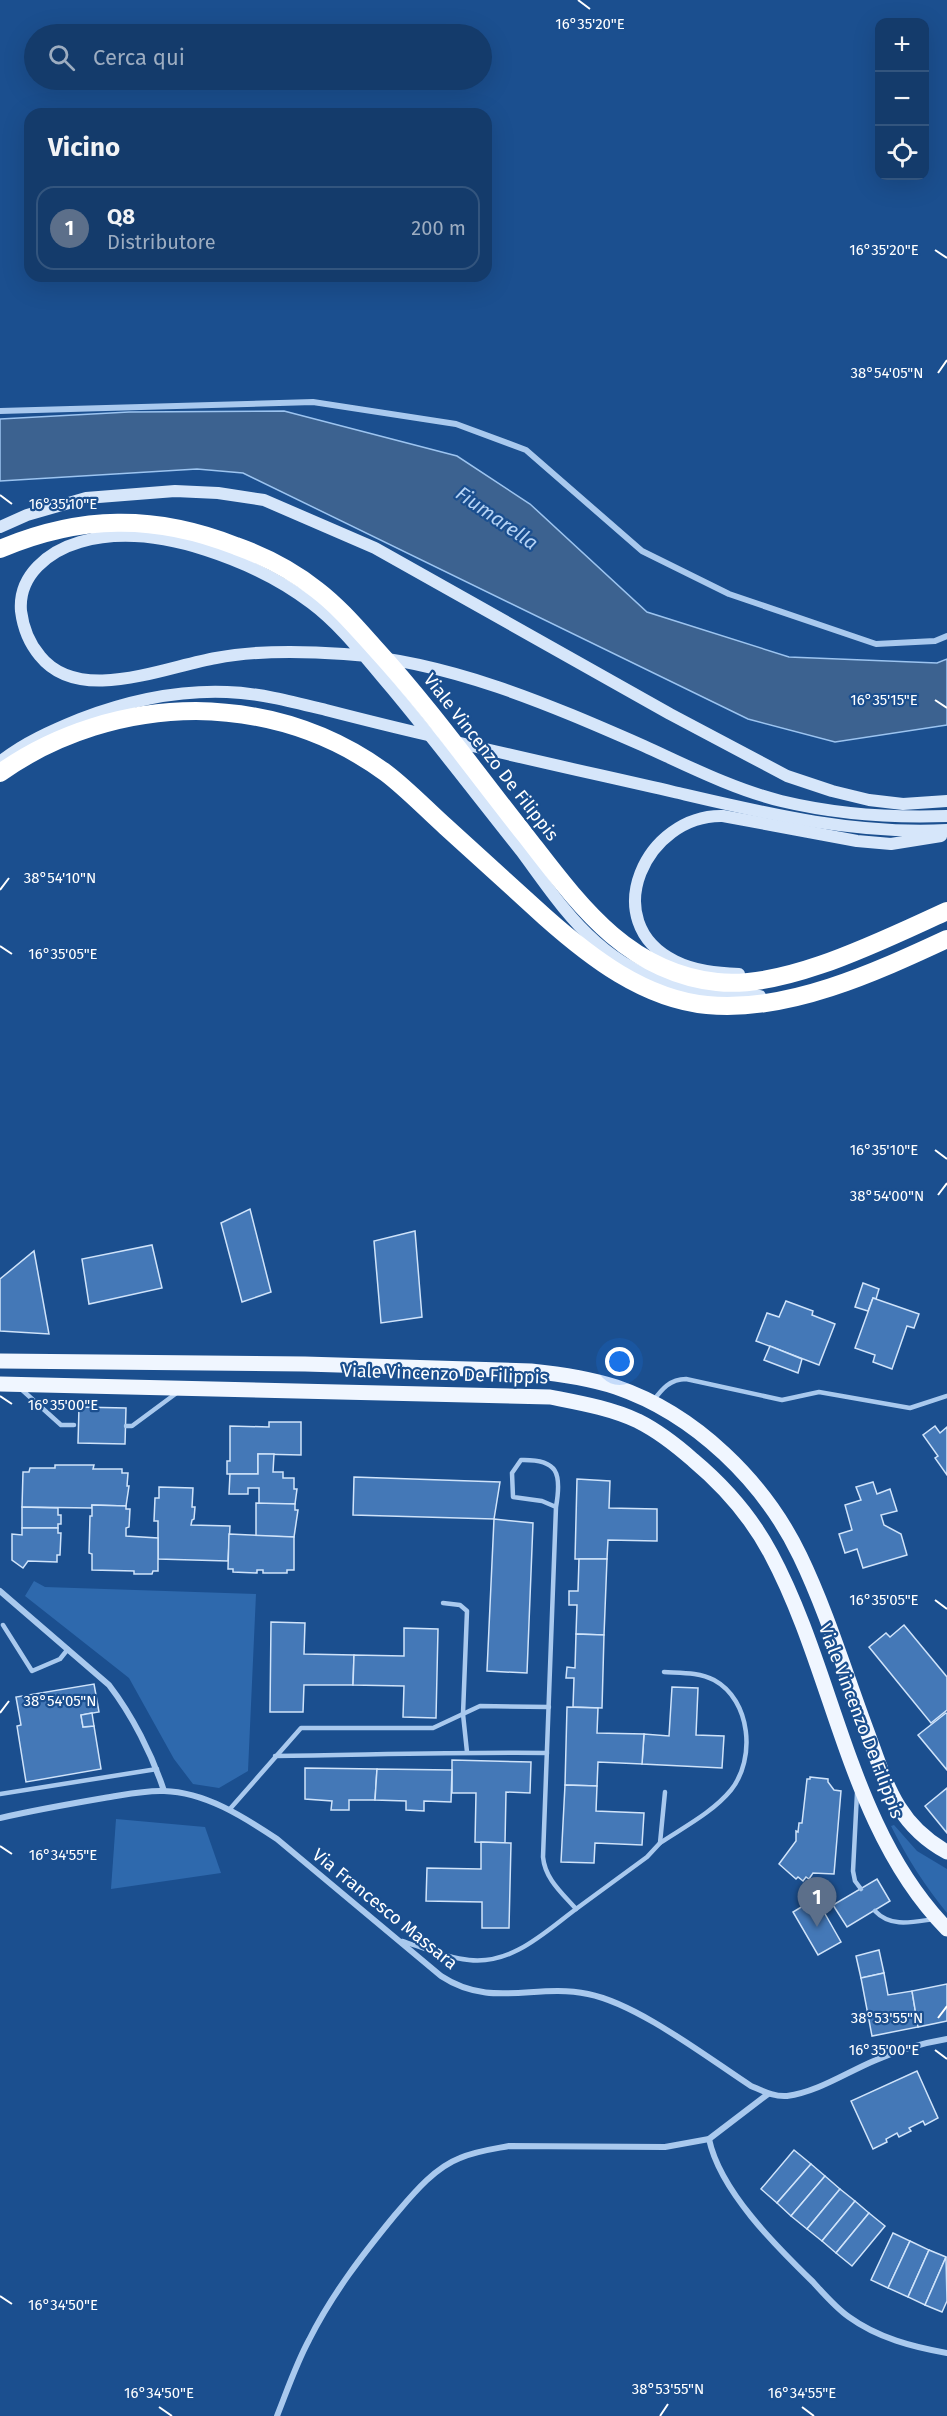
<!DOCTYPE html>
<html lang="it">
<head>
<meta charset="utf-8">
<style>
	body { margin:0; font-family:"Fira Sans",sans-serif; background:#214673; color:#f1f3f6 }
	.controls { position:absolute; right:18px; top:18px; display:grid; overflow:hidden; border-radius:12px; box-shadow:0 6px 24px #0002 }
	.controls button { width:54px; height:54px; display:grid; place-items:center; padding:0; border:0; border-bottom:2px solid #33557e; background:#143b6b; color:#f1f3f6; font:30px sans-serif }
	.you { position:absolute; left:620px; top:1362px; width:21px; height:21px; margin:-15px; border:4px solid #fff; border-radius:50%; background:#1a73e8; box-shadow:0 0 0 9px #1a73e833 }
	.badge { display:grid; place-items:center; width:39px; height:39px; border-radius:50%; background:#d6ab8b; color:#fff; font-size:20px; font-weight:700 }
	.pin { position:absolute; translate:-50% -50px; filter:drop-shadow(0 2px 3px #0008) }
	.pin::after { content:''; position:absolute; top:32px; width:21px; height:18px; background:inherit; clip-path:polygon(0 0,100% 0,50% 100%) }
	.list { margin:0; padding:0; list-style:none }
	h2 { display:flex; justify-content:space-between; align-items:center; height:78px; margin:0; padding:0 24px; font-size:26px }
	h2 small { font-size:20px; font-weight:400; color:#9dadc1 }
	.list li { display:grid; grid-template-columns:39px 1fr auto; gap:18px; align-items:center; box-sizing:border-box; height:84px; margin:0 12px 12px; padding:0 12px; border:2px solid #33557e; border-radius:18px }
	.list b { display:block; font-size:22px; white-space:nowrap }
	.list p { margin:0; font-size:20px; white-space:nowrap; color:#9dadc1 }
	.list em { font-size:20px; font-style:normal; color:#9dadc1 }
	.icon { flex:none; width:33px; height:33px; fill:none; stroke:currentColor; stroke-width:2; stroke-linecap:round; stroke-linejoin:round }
	.map { position:relative; flex:none; width:947px; height:2416px; overflow:hidden }
	.search { position:absolute; background:#143b6b; box-shadow:0 6px 24px #0002; left:24px; top:24px; width:468px; height:66px; display:flex; align-items:center; gap:15px; box-sizing:border-box; padding:0 21px; border-radius:33px; color:#9dadc1; font-size:22px }
	.panel { position:absolute; background:#143b6b; box-shadow:0 6px 24px #0002; left:24px; top:108px; width:468px; height:174px; border-radius:18px }
	.map>svg:first-child { display:block }
</style>
</head>
<body>
<div class="map">
<svg width="947" height="2416" viewBox="0 0 947 2416">
	<rect width="100%" height="100%" fill="#1b4f8f"/>
	<g fill="#2e69ad">
		<path d="M34 1581 45 1587 256 1594 248 1771 219 1788 193 1784 174 1759 129 1678 25 1596Z"/>
		<path d="M116 1819 205 1827 221 1873 111 1889Z"/>
		<path d="M894 1825 917 1851 947 1869V1913C925 1886 907 1858 891 1826Z"/>
	</g>
	<path fill="#3c6290" stroke="#9cc4f0" stroke-width="1.5" d="M284 411 457 456 530 504 647 612 789 657 937 663 947 659V725L835 742 748 719 243 473 197 469 0 481V419L129 412Z"/>
	<g fill="#4478b7" stroke="#cfe3fa" stroke-width="1.5">
		<path d="M250 1209 271 1292 242 1302 221 1223Z"/>
		<path d="M415 1231 422 1317 381 1323 374 1241Z"/>
		<path d="M152 1245 162 1288 89 1304 82 1259Z"/>
		<path d="M34 1251 49 1334 0 1331V1279Z"/>
		<path d="M863 1283 879 1289 876 1299 873 1298 868 1311 855 1307Z"/>
		<path d="M873 1298 919 1314 914 1328 907 1326 892 1369 873 1362 875 1355 855 1348Z"/>
		<path d="M786 1301 813 1311 812 1315 835 1324 819 1365 756 1341 767 1313 779 1317Z"/>
		<path d="M770 1346 802 1359 798 1373 764 1360Z"/>
		<path d="M79 1407 126 1408 125 1444 78 1443Z"/>
		<path d="M269 1422H301V1455L258 1454V1474H227V1461H230V1426L269 1427Z"/>
		<path d="M935 1426 940 1433 947 1427V1475L935 1458 938 1456 923 1435Z"/>
		<path d="M258 1454H274L273 1472H283V1478H294V1489H297L295 1504H259V1488H248V1494H229L230 1474H258Z"/>
		<path d="M55 1465H94L93 1469H122V1473H128L127 1486H129L126 1506 92 1505V1508L22 1507 23 1472H29L30 1468H55Z"/>
		<path d="M354 1477 500 1482 494 1519 353 1515Z"/>
		<path d="M577 1479 610 1481 609 1508 657 1509V1541L608 1540 607 1559H575Z"/>
		<path d="M873 1482 877 1494 890 1489 897 1511 881 1515 884 1525 901 1534 907 1555 863 1568 857 1549 845 1553 839 1534 852 1530 845 1505 861 1500 856 1487Z"/>
		<path d="M159 1487 193 1488 192 1507H195L194 1519 192 1520 191 1525 230 1526 228 1561 158 1559V1521H154L155 1498H159Z"/>
		<path d="M256 1503 295 1504V1510H298L294 1537 256 1536Z"/>
		<path d="M92 1505 126 1506V1509H130L129 1527 126 1528V1536L158 1538V1571H153L152 1574H134V1571L92 1570V1554L89 1553 90 1516H92Z"/>
		<path d="M22 1507 58 1508V1515H61V1524H58V1528H22Z"/>
		<path d="M494 1519 533 1523 527 1673 487 1671Z"/>
		<path d="M22 1528H58V1533H61L60 1555H57V1562L28 1561 23 1568 12 1560V1534L22 1535Z"/>
		<path d="M229 1534 294 1537V1570H287V1573H263V1570H257V1573L233 1572V1569H228Z"/>
		<path d="M579 1559H607L604 1635 576 1634 577 1605H569V1591H578Z"/>
		<path d="M271 1622 305 1623 304 1654 354 1655 353 1685H304L303 1712H270Z"/>
		<path d="M904 1625 947 1677V1710L931 1723 869 1647 886 1633 890 1637Z"/>
		<path d="M404 1628 438 1629 436 1718 403 1717 404 1686 353 1685 354 1655 404 1656Z"/>
		<path d="M576 1634 604 1635 602 1708 573 1707 574 1678H566L567 1667 575 1668Z"/>
		<path d="M94 1684 99 1712 81 1715 83 1727 94 1726 101 1769 26 1782 17 1726 21 1725 16 1697Z"/>
		<path d="M672 1687 698 1688 696 1735 724 1736 722 1768 642 1764 644 1734 669 1736Z"/>
		<path d="M567 1707 598 1708 597 1733 644 1734 642 1764 598 1762 597 1786 565 1785Z"/>
		<path d="M92 1713 94 1726 83 1727 81 1715Z"/>
		<path d="M946 1713 947 1714V1770L918 1735Z"/>
		<path d="M452 1760 531 1762 530 1793 506 1792 505 1843 475 1842 476 1793H452Z"/>
		<path d="M305 1768 377 1769 375 1800H349V1810H331L332 1801 305 1799Z"/>
		<path d="M377 1769 452 1770 451 1802 424 1801V1811L406 1810V1801L375 1800Z"/>
		<path d="M810 1777 828 1779V1782L834 1790 841 1791 834 1874 813 1873 809 1879 806 1877 803 1881 798 1877 796 1879 779 1864 796 1841V1831L798 1832 799 1823H802L807 1779H810Z"/>
		<path d="M565 1785 597 1786 596 1811 644 1813 642 1845 595 1843 594 1863 561 1862Z"/>
		<path d="M947 1788V1833L925 1806Z"/>
		<path d="M481 1842 511 1843 509 1928H482V1902L426 1901 427 1868 481 1869Z"/>
		<path d="M877 1879 890 1901 847 1927 833 1905Z"/>
		<path d="M816 1898 841 1942 818 1955 793 1912Z"/>
		<path d="M879 1950 884 1973 861 1978 856 1956Z"/>
		<path d="M884 1973 888 1995 912 1991 918 2027 872 2036 861 1978Z"/>
		<path d="M947 1984V2021L918 2027 912 1991Z"/>
		<path d="M917 2071 938 2118 925 2125 923 2121 909 2128 911 2131 899 2137 897 2133 886 2139 887 2142 873 2149 851 2101Z"/>
		<path d="M794 2150 811 2164 777 2203 761 2189Z"/>
		<path d="M811 2164 825 2176 791 2216 777 2203Z"/>
		<path d="M825 2176 840 2189 807 2229 791 2216Z"/>
		<path d="M840 2189 855 2201 822 2241 807 2229Z"/>
		<path d="M855 2201 869 2213 836 2253 822 2241Z"/>
		<path d="M869 2213 885 2226 852 2266 836 2253Z"/>
		<path d="M893 2233 910 2241 888 2288 871 2280Z"/>
		<path d="M910 2241 929 2250 908 2297 888 2288Z"/>
		<path d="M929 2250 946 2257 925 2305 908 2297Z"/>
		<path d="M946 2257 947 2301 942 2312 925 2305Z"/>
	</g>
	<g fill="none" stroke-linecap="round" stroke-linejoin="round">
		<g stroke="#a9c9ee" stroke-width="4.5">
			<path d="M21 1389 61 1425H74"/>
			<path d="M653 1401C662 1389 670 1379 686 1379L782 1400 819 1392 910 1408 947 1396"/>
			<path d="M126 1426H132L178 1392"/>
			<path d="M443 1603 460 1605 467 1611 463 1714 467 1752"/>
			<path d="M3 1625 32 1671 60 1659 68 1649"/>
			<path d="M275 1756C366 1755 456 1752 547 1753"/>
			<path d="M857 1793 853 1871 855 1881 861 1889"/>
			<path d="M0 1794 157 1769"/>
			<path d="M229 1810 301 1728H433L480 1706 549 1707"/>
			<path d="M660 1843C684 1827 713 1812 731 1790 756 1759 751 1700 714 1680 699 1672 681 1673 664 1672"/>
			<path d="M576 1909 647 1857 660 1843 665 1792"/>
			<path d="M875 1911C891 1928 913 1922 934 1919"/>
			<path d="M402 1941C423 1948 447 1958 469 1960 512 1965 545 1932 576 1909 562 1893 545 1879 543 1857L556 1507C562 1473 558 1459 521 1460L512 1473 513 1497 542 1501 556 1507"/>
		</g>
		<g stroke="#a9c9ee" stroke-width="6">
			<path d="M0 411 313 402 456 424 526 450 642 551 729 594 876 644 935 641 947 636"/>
			<path d="M0 1591 109 1685C132 1715 152 1754 164 1791"/>
			<path d="M0 1818C35 1810 69 1804 104 1798 124 1795 144 1790 164 1791 205 1792 244 1817 277 1839L441 1976C491 2009 535 1983 588 1994 638 2004 708 2058 751 2086 763 2091 774 2097 787 2096 818 2092 847 2072 876 2060 899 2050 923 2043 947 2039"/>
			<path d="M709 2139C720 2191 776 2246 813 2282 824 2294 836 2308 849 2317 878 2338 913 2347 947 2353"/>
			<path d="M277 2416C287 2391 296 2364 309 2340 332 2294 363 2254 395 2215 413 2194 434 2168 460 2158 476 2151 493 2149 509 2146L665 2147 709 2139 768 2094"/>
		</g>
		<g stroke="#d6e6fa" stroke-width="12">
			<path d="M0 527 27 515 86 498 175 491 218 493 264 500 375 548 670 714 787 776 832 791 869 800 903 804 947 801"/>
			<path d="M452 741C526 759 600 775 674 792 764 813 853 835 947 830"/>
			<path d="M0 762C23 743 53 730 80 719 127 701 177 690 227 692 260 693 294 702 326 710 361 719 397 728 432 736"/>
			<path d="M739 974C717 973 695 971 675 961 596 922 646 814 723 816L857 841 891 844 941 836"/>
			<path d="M760 996C698 995 644 985 596 942 567 917 544 882 521 851 478 797 436 742 392 689 367 660 342 626 311 603 281 580 243 562 206 550 166 537 121 530 80 542 49 551 18 575 21 611 23 627 29 643 40 656 79 705 164 667 216 658 257 650 302 651 344 654 449 661 548 704 644 746 688 766 733 789 781 801 835 814 892 818 947 816"/>
		</g>
		<g stroke="#f0f6ff" stroke-width="15">
			<path d="M0 1361 305 1364 531 1371C560 1374 588 1378 616 1387 695 1414 764 1481 800 1556 826 1610 844 1669 865 1726 885 1779 894 1823 947 1852"/>
			<path d="M0 1384 550 1397C580 1403 610 1408 638 1421 658 1431 676 1445 693 1460 724 1486 752 1518 771 1554 835 1674 849 1829 947 1929"/>
		</g>
		<g stroke="#fff" stroke-width="18">
			<path d="M0 549C80 515 155 514 236 546 264 556 293 571 317 590 338 606 356 627 374 647 429 707 476 773 526 836 578 903 626 972 717 982 785 990 885 939 947 911"/>
			<path d="M0 773C56 733 127 711 196 711 265 712 330 732 386 773 407 789 426 809 446 827 479 857 512 887 545 917 590 957 644 999 707 1005 787 1013 876 972 947 939"/>
		</g>
	</g>
	<path fill="none" stroke="#fff" stroke-width="2" d="M578 0 590 9M935 250 947 258M938 373 947 360M0 495 12 504M935 700 947 708M0 890 9 878M0 946 12 954M935 1150 947 1159M938 1195 947 1183M0 1396 12 1404M935 1600 947 1609M0 1713 9 1701M0 1846 12 1854M938 2018 947 2006M935 2050 947 2059M0 2296 12 2304M159 2407 172 2416M802 2407 814 2416M660 2416 668 2404"/>
	<g text-anchor="middle" dominant-baseline="central" stroke-width="4.5" stroke-linejoin="round" paint-order="stroke">
		<g font-size="18" fill="#fff" stroke="#1b4f8f">
			<text transform="translate(491 757) rotate(52)">Viale Vincenzo De Filippis</text>
			<text transform="translate(445 1374) rotate(2)">Viale Vincenzo De Filippis</text>
			<text transform="translate(861 1721) rotate(69)">Viale Vincenzo De Filippis</text>
			<text transform="translate(385 1909) rotate(39)">Via Francesco Massara</text>
		</g>
		<g font-size="20" font-style="italic" fill="#b5d3f5" stroke="#1b4f8f">
			<text transform="translate(497 518) rotate(35)">Fiumarella</text>
		</g>
	</g>
	<g font-size="15" text-anchor="middle" fill="#fff" stroke="#1b4f8f" stroke-width="4.5" stroke-linejoin="round" paint-order="stroke">
		<text x="590" y="29">16°35'20"E</text>
		<text x="884" y="255">16°35'20"E</text>
		<text x="887" y="378">38°54'05"N</text>
		<text x="63" y="509">16°35'10"E</text>
		<text x="884" y="705">16°35'15"E</text>
		<text x="60" y="883">38°54'10"N</text>
		<text x="63" y="959">16°35'05"E</text>
		<text x="884" y="1155">16°35'10"E</text>
		<text x="887" y="1201">38°54'00"N</text>
		<text x="63" y="1410">16°35'00"E</text>
		<text x="884" y="1605">16°35'05"E</text>
		<text x="60" y="1706">38°54'05"N</text>
		<text x="63" y="1860">16°34'55"E</text>
		<text x="887" y="2023">38°53'55"N</text>
		<text x="884" y="2055">16°35'00"E</text>
		<text x="63" y="2310">16°34'50"E</text>
		<text x="668" y="2394">38°53'55"N</text>
		<text x="159" y="2398">16°34'50"E</text>
		<text x="802" y="2398">16°34'55"E</text>
	</g>
</svg>
<div class="controls">
<button>+</button>
<button>−</button>
<button><svg class="icon" aria-label="locate" viewBox="0 0 24 24"><circle cx="12" cy="12" r="6"/><path d="M12 2v4M12 18v4M2 12h4M18 12h4"/></svg></button>
</div>
<div class="you"></div>
<div class="pin badge" style="left:817px;top:1927px;background:#5c6f8a">1</div>
<div class="search"><svg class="icon" aria-label="search" viewBox="0 0 24 24"><circle cx="10" cy="10" r="6"/><path d="M15 15l6 6"/></svg>Cerca qui</div>
<section class="panel">
<h2>Vicino<small></small></h2>
<ul class="list">
<li><span class="badge" style="background:#5c6f8a">1</span><div><b>Q8</b><p>Distributore</p></div><em>200 m</em></li>
</ul>
</section>
</div>
</body>
</html>
